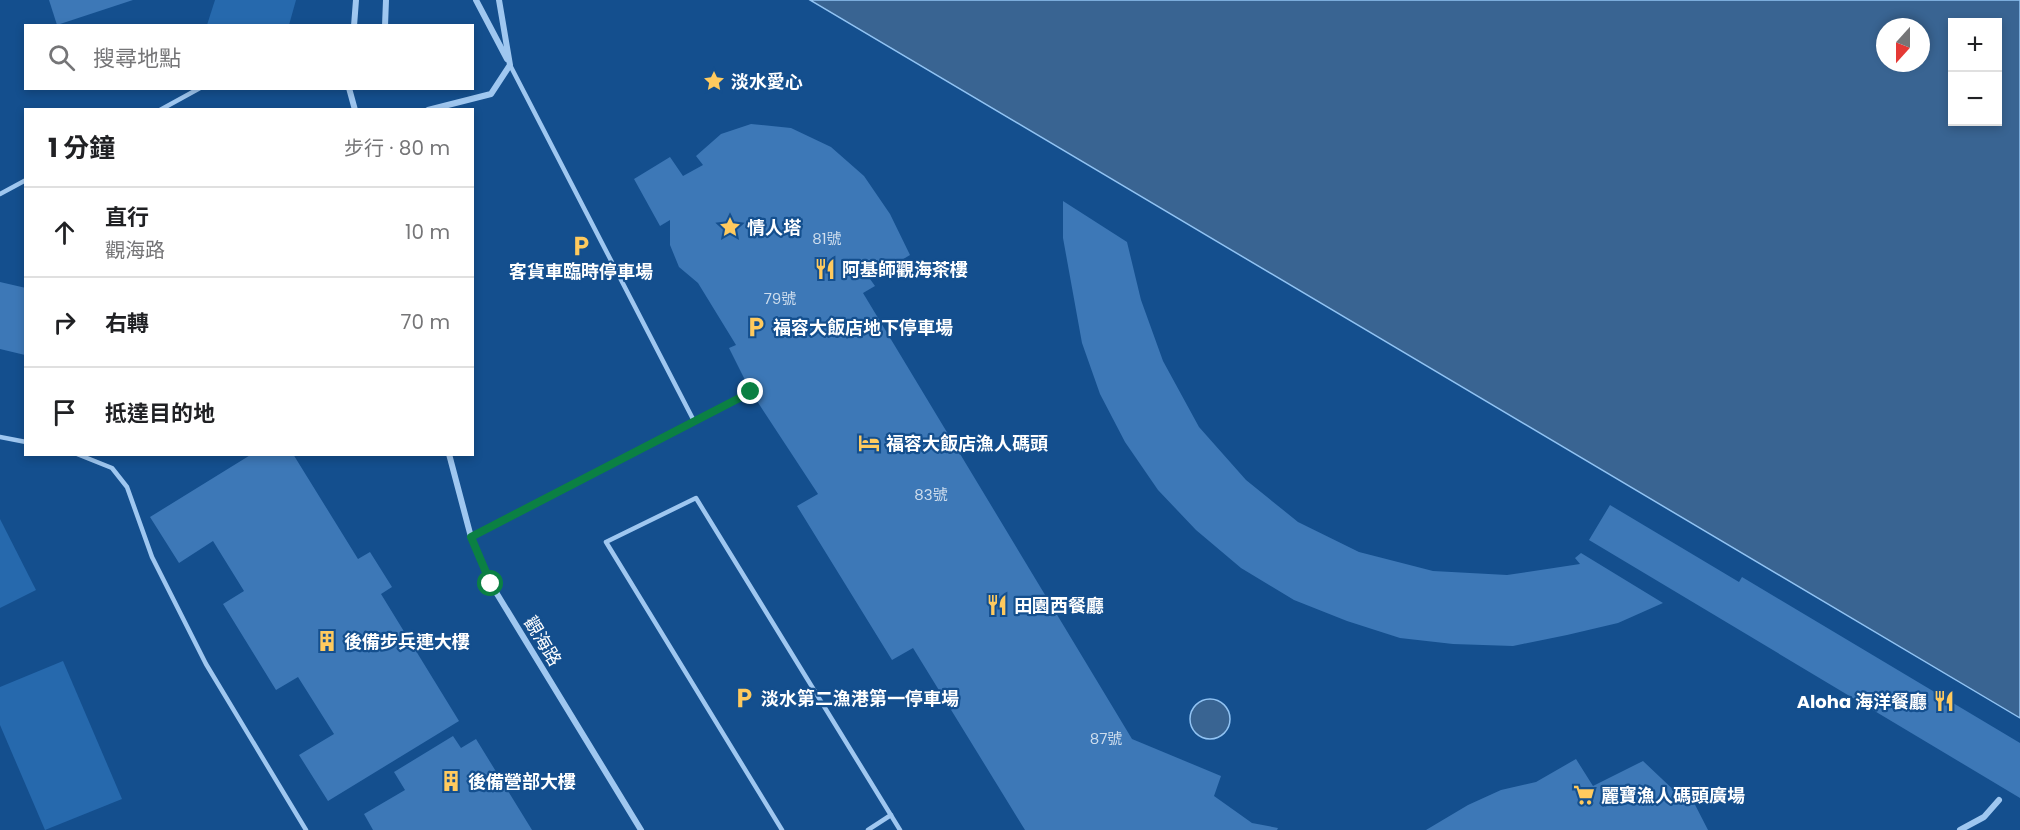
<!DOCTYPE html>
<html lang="zh-TW">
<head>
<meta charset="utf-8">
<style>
	body { margin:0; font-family:Poppins,"Noto Sans TC",sans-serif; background:#f2f2f2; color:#202124 }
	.controls { position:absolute; right:18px; top:18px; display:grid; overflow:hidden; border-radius:0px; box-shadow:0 3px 9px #0003 }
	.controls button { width:54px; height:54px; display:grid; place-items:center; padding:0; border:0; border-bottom:2px solid #e0e0e0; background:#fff; color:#202124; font:30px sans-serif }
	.compass { position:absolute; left:1876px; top:18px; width:54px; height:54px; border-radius:50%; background:#fff; box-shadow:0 3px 9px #0003; rotate:201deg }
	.stop { position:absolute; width:18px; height:18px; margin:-14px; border:4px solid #0b8043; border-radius:50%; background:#fff }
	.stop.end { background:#0b8043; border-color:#fff; box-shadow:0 2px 6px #0008 }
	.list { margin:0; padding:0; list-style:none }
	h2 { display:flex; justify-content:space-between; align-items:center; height:78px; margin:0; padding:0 24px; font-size:26px }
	h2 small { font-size:20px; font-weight:400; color:#757577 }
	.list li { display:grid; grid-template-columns:39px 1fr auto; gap:18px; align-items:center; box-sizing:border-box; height:90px; padding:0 24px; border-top:2px solid #e0e0e0 }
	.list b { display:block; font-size:22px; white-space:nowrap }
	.list p { margin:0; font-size:20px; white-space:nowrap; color:#757577 }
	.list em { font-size:20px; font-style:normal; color:#757577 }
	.icon { flex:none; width:33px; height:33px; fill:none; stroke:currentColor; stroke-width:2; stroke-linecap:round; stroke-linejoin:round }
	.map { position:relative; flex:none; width:2020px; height:830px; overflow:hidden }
	.search { position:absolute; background:#fff; box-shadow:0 3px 9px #0003; left:24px; top:24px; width:450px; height:66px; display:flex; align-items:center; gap:15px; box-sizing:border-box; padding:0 21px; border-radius:0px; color:#757577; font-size:22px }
	.panel { position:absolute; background:#fff; box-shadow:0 3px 9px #0003; left:24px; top:108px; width:450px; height:348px; border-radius:0px }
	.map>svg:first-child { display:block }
</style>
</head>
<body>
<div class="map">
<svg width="2020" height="830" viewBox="0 0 2020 830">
	<rect width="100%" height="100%" fill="#144f8e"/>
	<g fill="#2669ad">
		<path d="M215 0H296L289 25H207Z"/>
		<path d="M0 519 36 590 0 608Z"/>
		<path d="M63 661 122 799 45 830 0 725V687Z"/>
	</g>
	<g fill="#396492" stroke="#91c3f3" stroke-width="1.5" fill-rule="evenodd">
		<path d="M810 0H2020V718ZM1952 22H1998V122H1952ZM1885 27H1921V63H1885Z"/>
		<circle cx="1210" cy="719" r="20"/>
	</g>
	<g fill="#3d78b7">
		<path d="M49 0H133L57 25Z"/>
		<path d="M751 124 791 128 831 147 864 176 890 214 910 255 870 279 875 286 863 293 1132 739 1221 776 1214 796 1252 823 1278 828 1277 830H1025L913 648 892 660 797 506 818 494 751 392 729 348 736 345 698 283 679 267 670 245V220L660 226 634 179 670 157 683 176 703 165 696 156 721 134Z"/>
		<path d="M1063 201 1127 242 1141 300 1163 361 1199 427 1246 480 1298 522 1359 552 1433 571 1507 575 1580 564 1575 558 1581 553 1663 603 1618 623 1567 635 1513 646 1453 644 1400 638 1347 621 1294 600 1241 568 1196 530 1158 490 1125 442 1100 394 1082 343 1063 238Z"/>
		<path d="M0 282 26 288 25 355 0 349Z"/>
		<path d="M252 454H293L358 559 370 552 392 587 381 594 459 721 328 801 299 755 334 734 298 677 276 690 223 604 244 591 213 541 179 563 150 517Z"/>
		<path d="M1610 505 1739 582 1742 577 2020 743V798L1589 540Z"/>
		<path d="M453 736 461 748 476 739 532 830H373L364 814 405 790 394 772Z"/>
		<path d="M1576 759 1593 786 1643 761 1680 796 1689 793 1708 830H1426L1468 805 1501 790 1536 782Z"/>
	</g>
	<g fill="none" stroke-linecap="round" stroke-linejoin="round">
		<g stroke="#9fc7f0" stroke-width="4.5">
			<path d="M510 65 694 421"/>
			<path d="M160 110 200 88"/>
			<path d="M0 194 26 180"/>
			<path d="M0 437 26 442"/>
			<path d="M77 454 112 468 127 487 152 557 206 664 306 830"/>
			<path d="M471 537 751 392"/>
			<path d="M782 830 606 542 696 498 900 830"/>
			<path d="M868 830 891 815"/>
		</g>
		<g stroke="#9fc7f0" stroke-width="6">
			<path d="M476 0 507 59"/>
			<path d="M354 26 356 0"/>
			<path d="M385 26 386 0"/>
			<path d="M349 88 355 110"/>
			<path d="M428 110 491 94 510 65 499 0"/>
			<path d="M449 454 471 537 491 584 641 830"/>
			<path d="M1960 830 1984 817 1999 800"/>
		</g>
	</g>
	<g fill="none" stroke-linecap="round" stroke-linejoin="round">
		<path stroke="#0b8043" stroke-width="8" d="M491 584 471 537 751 392"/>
	</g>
	<defs>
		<symbol id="sight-bare" viewBox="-9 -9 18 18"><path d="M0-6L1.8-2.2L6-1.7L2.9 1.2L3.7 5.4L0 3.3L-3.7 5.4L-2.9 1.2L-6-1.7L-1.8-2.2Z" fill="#ffca5e" stroke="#144f8e" stroke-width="2.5" paint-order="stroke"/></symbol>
		<symbol id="parking-bare" viewBox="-9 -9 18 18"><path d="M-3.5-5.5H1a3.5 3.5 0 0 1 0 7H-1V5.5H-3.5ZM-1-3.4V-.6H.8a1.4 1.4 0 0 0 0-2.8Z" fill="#ffca5e" stroke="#144f8e" stroke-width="2.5" paint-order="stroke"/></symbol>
		<symbol id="restaurant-bare" viewBox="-9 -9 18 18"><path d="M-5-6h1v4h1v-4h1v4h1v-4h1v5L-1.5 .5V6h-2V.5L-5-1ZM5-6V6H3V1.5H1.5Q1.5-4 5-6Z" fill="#ffca5e" stroke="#144f8e" stroke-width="2.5" paint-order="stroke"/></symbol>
		<symbol id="hotel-bare" viewBox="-9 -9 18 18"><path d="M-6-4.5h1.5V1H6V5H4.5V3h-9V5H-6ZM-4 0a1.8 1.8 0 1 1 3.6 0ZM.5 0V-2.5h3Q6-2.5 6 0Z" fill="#ffca5e" stroke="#144f8e" stroke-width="2.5" paint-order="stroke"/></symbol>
		<symbol id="building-bare" viewBox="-9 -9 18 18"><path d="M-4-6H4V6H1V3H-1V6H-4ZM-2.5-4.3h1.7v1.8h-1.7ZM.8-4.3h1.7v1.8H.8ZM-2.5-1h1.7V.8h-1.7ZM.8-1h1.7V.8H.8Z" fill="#ffca5e" stroke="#144f8e" stroke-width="2.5" paint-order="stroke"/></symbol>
		<symbol id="supermarket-bare" viewBox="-9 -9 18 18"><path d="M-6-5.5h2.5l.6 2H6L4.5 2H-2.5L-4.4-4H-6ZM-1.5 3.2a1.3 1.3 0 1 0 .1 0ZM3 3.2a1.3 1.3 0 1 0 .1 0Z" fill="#ffca5e" stroke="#144f8e" stroke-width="2.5" paint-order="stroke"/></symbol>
	</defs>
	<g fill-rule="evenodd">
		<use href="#sight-bare" x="699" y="66" width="30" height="30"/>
		<use href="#sight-bare" x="715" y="212" width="30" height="30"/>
		<use href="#parking-bare" x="566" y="231" width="30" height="30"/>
		<use href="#restaurant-bare" x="810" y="254" width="30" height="30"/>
		<use href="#parking-bare" x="741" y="312" width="30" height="30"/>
		<use href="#hotel-bare" x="854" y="428" width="30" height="30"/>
		<use href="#restaurant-bare" x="982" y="590" width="30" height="30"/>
		<use href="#building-bare" x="312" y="626" width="30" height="30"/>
		<use href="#parking-bare" x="729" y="683" width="30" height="30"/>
		<use href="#restaurant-bare" x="1929" y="686" width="30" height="30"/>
		<use href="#building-bare" x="436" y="766" width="30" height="30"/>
		<use href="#supermarket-bare" x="1569" y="780" width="30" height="30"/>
	</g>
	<g text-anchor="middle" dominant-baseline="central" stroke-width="4.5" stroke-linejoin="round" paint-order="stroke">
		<g font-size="15" fill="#cedded">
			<text x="827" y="238">81號</text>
			<text x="780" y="298">79號</text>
			<text x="931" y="494">83號</text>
			<text x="1106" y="738">87號</text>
		</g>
		<g font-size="18" font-weight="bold" fill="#fff" stroke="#144f8e" text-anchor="start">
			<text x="731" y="81">淡水愛心</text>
			<text x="747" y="227">情人塔</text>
			<text x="842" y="269">阿基師觀海茶樓</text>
			<text x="581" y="271" text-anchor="middle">客貨車臨時停車場</text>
			<text x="773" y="327">福容大飯店地下停車場</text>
			<text x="886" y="443">福容大飯店漁人碼頭</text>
			<text x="1014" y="605">田園西餐廳</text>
			<text x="344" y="641">後備步兵連大樓</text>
			<text x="761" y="698">淡水第二漁港第一停車場</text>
			<text x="1927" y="701" text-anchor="end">Aloha 海洋餐廳</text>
			<text x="468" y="781">後備營部大樓</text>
			<text x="1601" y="795">麗寶漁人碼頭廣場</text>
		</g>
		<g font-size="18" fill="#fff" stroke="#144f8e">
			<text transform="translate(543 641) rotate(59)">觀海路</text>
		</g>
	</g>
</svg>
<div class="controls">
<button>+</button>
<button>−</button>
</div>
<svg class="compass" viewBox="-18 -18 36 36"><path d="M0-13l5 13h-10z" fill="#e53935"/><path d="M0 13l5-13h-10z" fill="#757577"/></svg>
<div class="stop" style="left:491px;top:584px"></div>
<div class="stop end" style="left:751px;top:392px"></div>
<div class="search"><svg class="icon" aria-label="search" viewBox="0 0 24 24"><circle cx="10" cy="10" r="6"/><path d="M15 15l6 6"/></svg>搜尋地點</div>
<section class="panel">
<h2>1 分鐘<small>步行 · 80 m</small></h2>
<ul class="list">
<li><svg class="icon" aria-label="ahead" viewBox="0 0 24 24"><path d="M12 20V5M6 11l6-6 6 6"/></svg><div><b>直行</b><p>觀海路</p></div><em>10 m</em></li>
<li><svg class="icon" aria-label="right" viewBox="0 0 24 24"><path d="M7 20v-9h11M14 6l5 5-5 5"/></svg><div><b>右轉</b></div><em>70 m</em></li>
<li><svg class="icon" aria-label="arrive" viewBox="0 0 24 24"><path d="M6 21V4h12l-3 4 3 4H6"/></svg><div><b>抵達目的地</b></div></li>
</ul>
</section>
</div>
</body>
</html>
